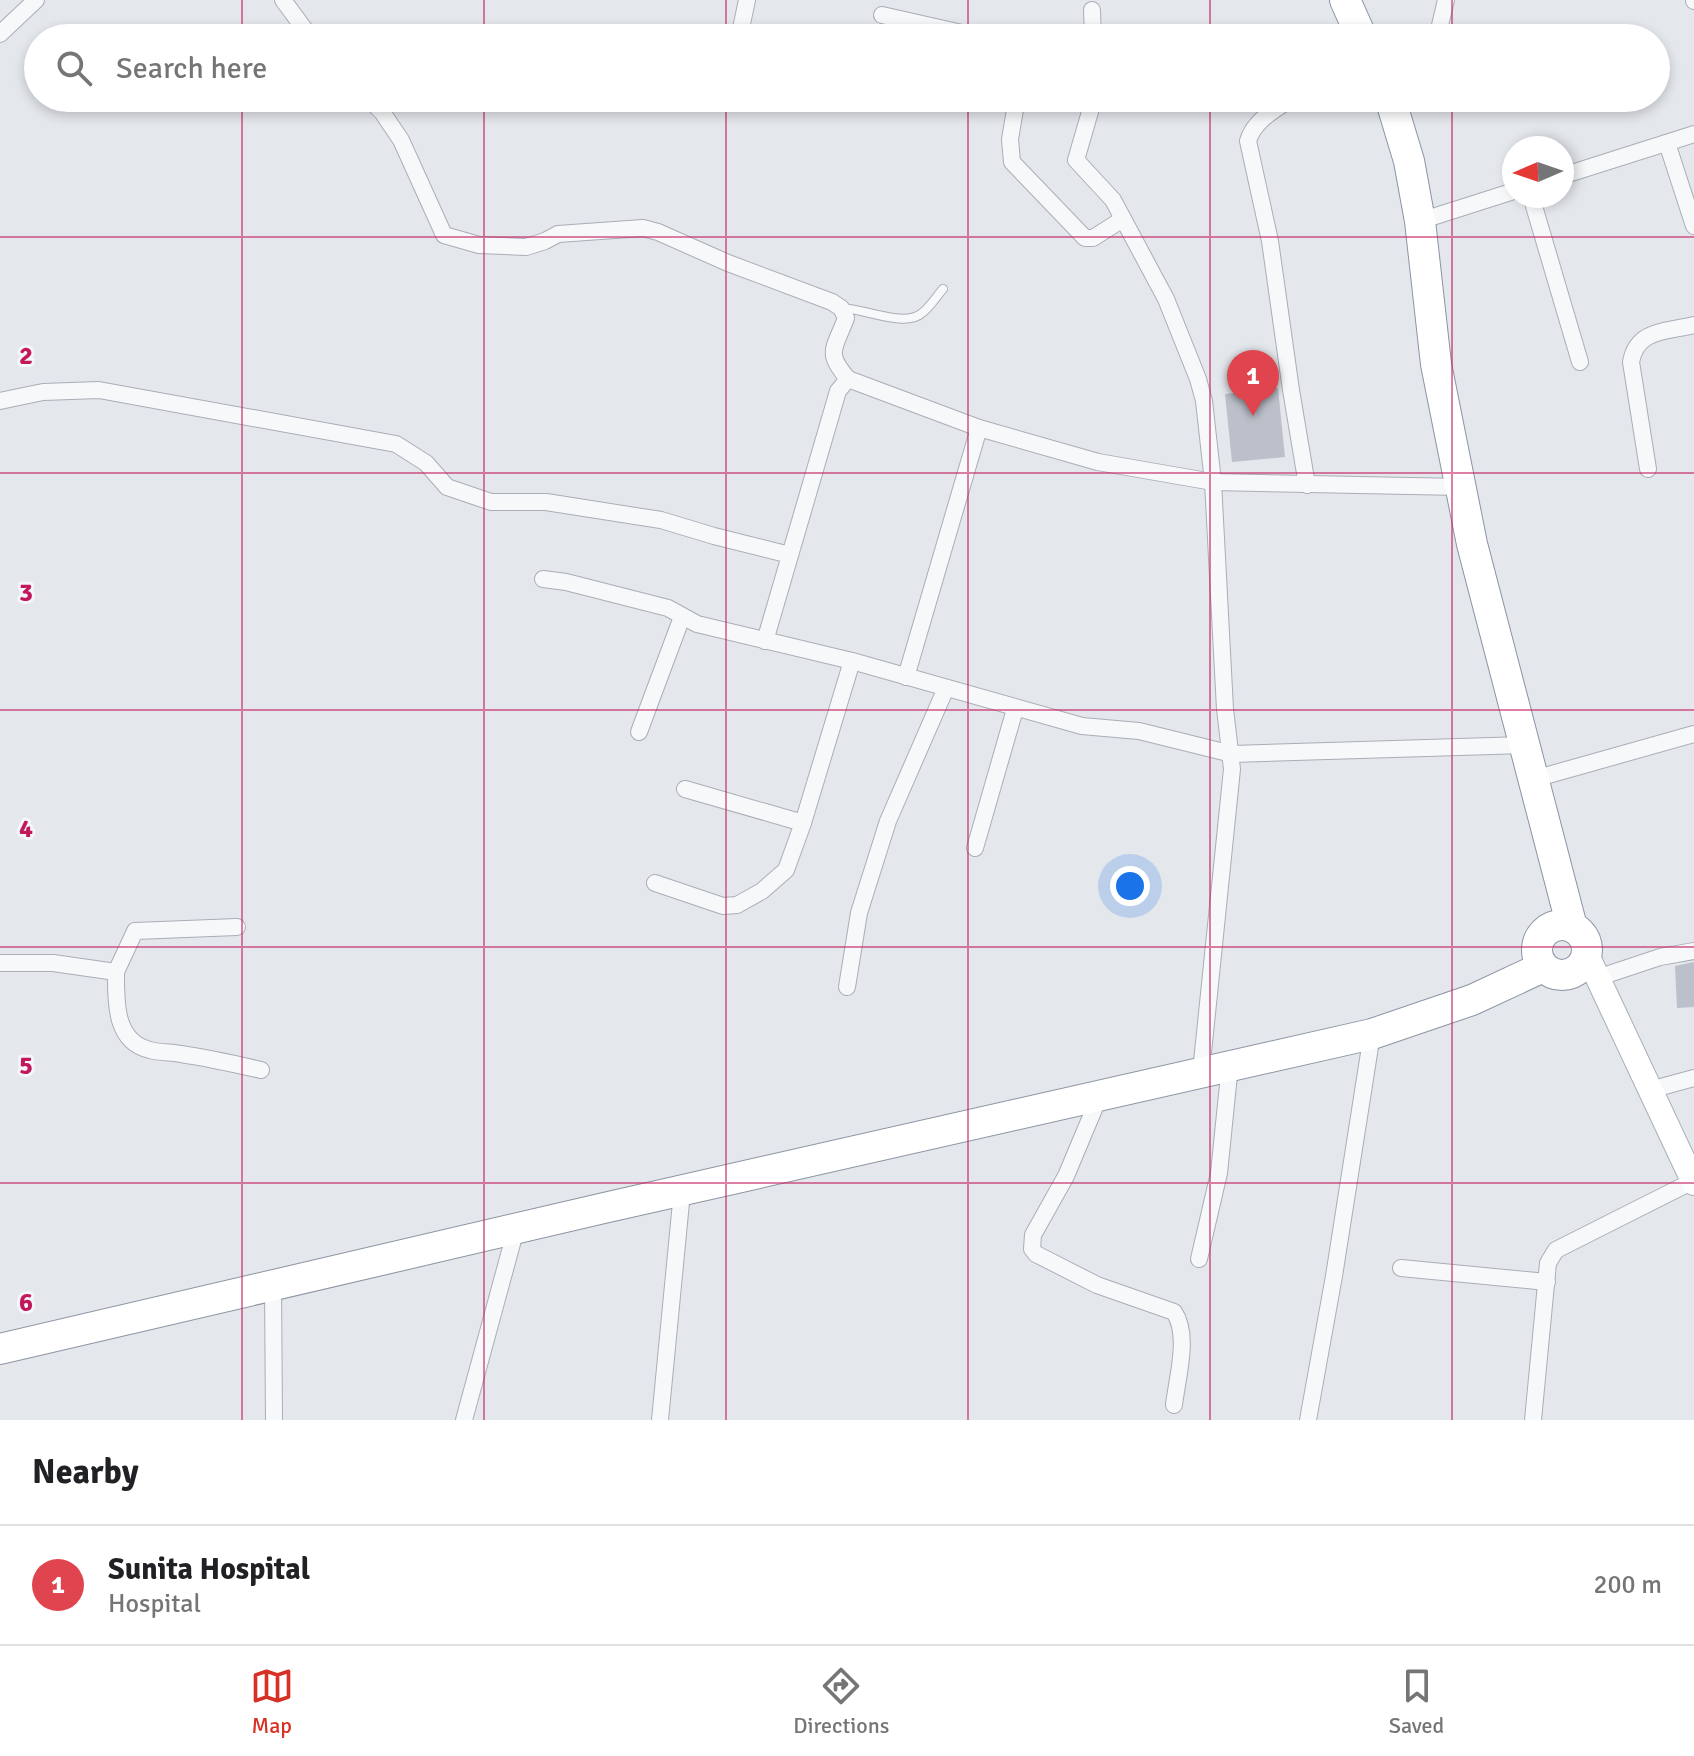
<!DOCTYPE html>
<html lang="en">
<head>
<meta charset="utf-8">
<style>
	body { margin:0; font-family:Signika,sans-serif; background:#f6f6f6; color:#202124 }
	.compass { position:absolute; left:1502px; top:136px; width:72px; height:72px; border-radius:50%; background:#fff; box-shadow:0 4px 12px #0003; rotate:268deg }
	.you { position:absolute; left:1130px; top:886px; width:28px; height:28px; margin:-20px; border:6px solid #fff; border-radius:50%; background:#1a73e8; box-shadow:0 0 0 12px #1a73e833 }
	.badge { display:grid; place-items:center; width:52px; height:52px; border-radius:50%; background:#d93025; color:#fff; font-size:26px; font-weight:700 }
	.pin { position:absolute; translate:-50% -66px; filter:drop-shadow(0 2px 4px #0008) }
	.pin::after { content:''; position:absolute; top:42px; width:28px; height:24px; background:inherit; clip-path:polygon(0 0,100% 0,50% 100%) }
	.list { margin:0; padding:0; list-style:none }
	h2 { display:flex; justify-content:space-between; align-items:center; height:104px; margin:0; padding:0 32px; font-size:34px }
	h2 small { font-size:26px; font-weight:400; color:#757577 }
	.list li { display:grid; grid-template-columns:52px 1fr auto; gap:24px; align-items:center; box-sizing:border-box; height:120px; padding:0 32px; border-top:2px solid #e0e0e0 }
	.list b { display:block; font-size:30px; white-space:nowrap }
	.list p { margin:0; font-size:26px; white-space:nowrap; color:#757577 }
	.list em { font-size:26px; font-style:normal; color:#757577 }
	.icon { flex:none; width:44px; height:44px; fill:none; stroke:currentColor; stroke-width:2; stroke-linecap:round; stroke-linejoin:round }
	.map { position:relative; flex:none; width:1694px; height:1420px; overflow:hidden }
	.search { position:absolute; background:#fff; box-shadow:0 4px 12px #0003; left:24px; right:24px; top:24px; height:88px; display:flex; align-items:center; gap:20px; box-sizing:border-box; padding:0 28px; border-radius:44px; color:#757577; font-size:30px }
	.sheet { height:224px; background:#fff }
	nav { display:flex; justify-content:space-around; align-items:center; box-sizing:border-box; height:112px; border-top:2px solid #e0e0e0; background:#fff; font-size:22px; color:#757577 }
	nav a { display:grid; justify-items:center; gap:4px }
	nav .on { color:#d93025 }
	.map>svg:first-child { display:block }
</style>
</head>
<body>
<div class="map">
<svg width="1694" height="1420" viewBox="0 0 1694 1420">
	<rect width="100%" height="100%" fill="#e4e7ec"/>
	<g fill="#bbc0ca">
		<path d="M1278 388 1285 457 1232 462 1225 394Z"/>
		<path d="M1694 962V1007L1677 1008 1675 966Z"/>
	</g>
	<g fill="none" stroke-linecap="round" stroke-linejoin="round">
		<defs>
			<path id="lane" d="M842 308C865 309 905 328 922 313 930 307 936 297 943 289"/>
			<g id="street">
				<path d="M283 0 311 38"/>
				<path d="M1694 0V1"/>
				<path d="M1092 10 1093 38"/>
				<path d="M882 15 984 38"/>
				<path d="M0 34 36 0"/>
				<path d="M739 38 747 0"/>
				<path d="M1437 38 1446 0"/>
				<path d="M368 98 382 112 401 140 444 235 479 245 526 247 545 241 558 234 643 228 658 232 728 263 832 302 841 308 846 318C834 350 825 352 848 379"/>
				<path d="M1017 98 1010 139 1012 162 1085 238H1093L1123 219"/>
				<path d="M1094 98 1076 160 1113 200 1166 299 1198 379 1204 401 1213 482 1225 709 1232 769 1201 1072"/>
				<path d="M1292 98C1275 110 1254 120 1248 141L1270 241 1291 390 1307 485"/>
				<path d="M1667 143 1694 226"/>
				<path d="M1562 176 1694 134"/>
				<path d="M1531 196 1580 362"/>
				<path d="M1420 221 1514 191"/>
				<path d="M0 401 43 392 99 390 396 444 426 463 447 487 491 502H546L661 520 714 536 790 555"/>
				<path d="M1648 469 1631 362C1637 329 1666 332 1694 325"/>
				<path d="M543 579 566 582 668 608 697 624 852 661 1082 726 1139 731 1232 754 1525 745"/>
				<path d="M765 641 838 391 848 379 979 428 1098 462 1213 482 1461 487"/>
				<path d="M906 677 979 428"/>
				<path d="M639 732 682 617"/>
				<path d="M1534 779 1694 734"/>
				<path d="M685 789 803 823"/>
				<path d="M975 848 1015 709"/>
				<path d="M655 883 723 906 737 905 762 891 786 870 803 823 852 661"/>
				<path d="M0 963H53L116 972 135 931 237 927"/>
				<path d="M116 972C116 1000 114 1042 150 1050 160 1053 171 1052 181 1054 208 1058 235 1064 261 1070"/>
				<path d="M1597 978 1660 957 1694 951"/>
				<path d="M847 987 859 913 888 821 946 688"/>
				<path d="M1650 1090 1694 1078"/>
				<path d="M1100 1095 1066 1176 1033 1235 1032 1249 1036 1254 1097 1285 1174 1312C1190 1335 1177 1378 1174 1405"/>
				<path d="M1199 1259 1219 1173 1230 1065"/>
				<path d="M1401 1268 1547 1282"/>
				<path d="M273 1285 274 1420"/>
				<path d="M464 1420 516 1229"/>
				<path d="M660 1420 682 1192"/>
				<path d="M1308 1420 1334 1276 1372 1034"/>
				<path d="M1533 1420 1548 1263 1556 1250 1693 1181"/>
			</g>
			<path id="secondary" d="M1587 955 1694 1183"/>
			<g id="highway">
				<path d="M1345 0 1362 38"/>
				<path d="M1390 98 1409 161 1420 221 1436 364 1472 544 1572 927"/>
				<circle cx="1562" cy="950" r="25"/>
				<path d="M0 1349 604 1208 1372 1034 1472 1000 1543 967"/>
			</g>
		</defs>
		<use href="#lane" stroke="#a9aeb7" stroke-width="10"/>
		<use href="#street" stroke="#a9aeb7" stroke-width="18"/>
		<use href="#secondary" stroke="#a9aeb7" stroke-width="26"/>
		<use href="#highway" stroke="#8b94a3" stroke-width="32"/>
		<use href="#lane" stroke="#f7f8fa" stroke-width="8"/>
		<use href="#street" stroke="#f7f8fa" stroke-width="16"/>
		<use href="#secondary" stroke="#fff" stroke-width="24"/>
		<use href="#highway" stroke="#fff" stroke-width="30"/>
	</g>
	<path fill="none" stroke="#c2185b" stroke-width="2" stroke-opacity="0.55" d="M242 0V38M484 0V38M726 0V38M968 0V38M1210 0V38M1452 0V38M242 98V1420M484 98V1420M726 98V1420M968 98V1420M1210 98V1420M1452 98V1420M0 237H1694M0 473H1694M0 710H1694M0 947H1694M0 1183H1694"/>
	<g font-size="26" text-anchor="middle" font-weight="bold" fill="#c2185b" stroke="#f4f6f9" stroke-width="6" stroke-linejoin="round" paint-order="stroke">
		<text x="26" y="364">2</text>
		<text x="26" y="601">3</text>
		<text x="26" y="837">4</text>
		<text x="26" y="1074">5</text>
		<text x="26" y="1311">6</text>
	</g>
</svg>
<svg class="compass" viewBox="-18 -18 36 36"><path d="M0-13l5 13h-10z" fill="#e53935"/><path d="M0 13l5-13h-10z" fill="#757577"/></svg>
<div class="you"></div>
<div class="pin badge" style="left:1253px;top:416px;background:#e0444e">1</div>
<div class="search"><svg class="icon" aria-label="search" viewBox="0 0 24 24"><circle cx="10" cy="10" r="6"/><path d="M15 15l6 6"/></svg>Search here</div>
</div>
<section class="sheet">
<h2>Nearby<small></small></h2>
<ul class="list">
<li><span class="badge" style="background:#e0444e">1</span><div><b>Sunita Hospital</b><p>Hospital</p></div><em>200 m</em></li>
</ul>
</section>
<nav>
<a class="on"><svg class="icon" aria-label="map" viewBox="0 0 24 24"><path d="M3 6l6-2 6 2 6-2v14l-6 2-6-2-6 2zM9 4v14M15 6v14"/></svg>Map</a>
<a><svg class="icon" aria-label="directions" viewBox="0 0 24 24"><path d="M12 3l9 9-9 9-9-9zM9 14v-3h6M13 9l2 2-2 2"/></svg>Directions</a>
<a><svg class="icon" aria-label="saved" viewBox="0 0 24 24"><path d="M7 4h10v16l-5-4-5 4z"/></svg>Saved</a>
</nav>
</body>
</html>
